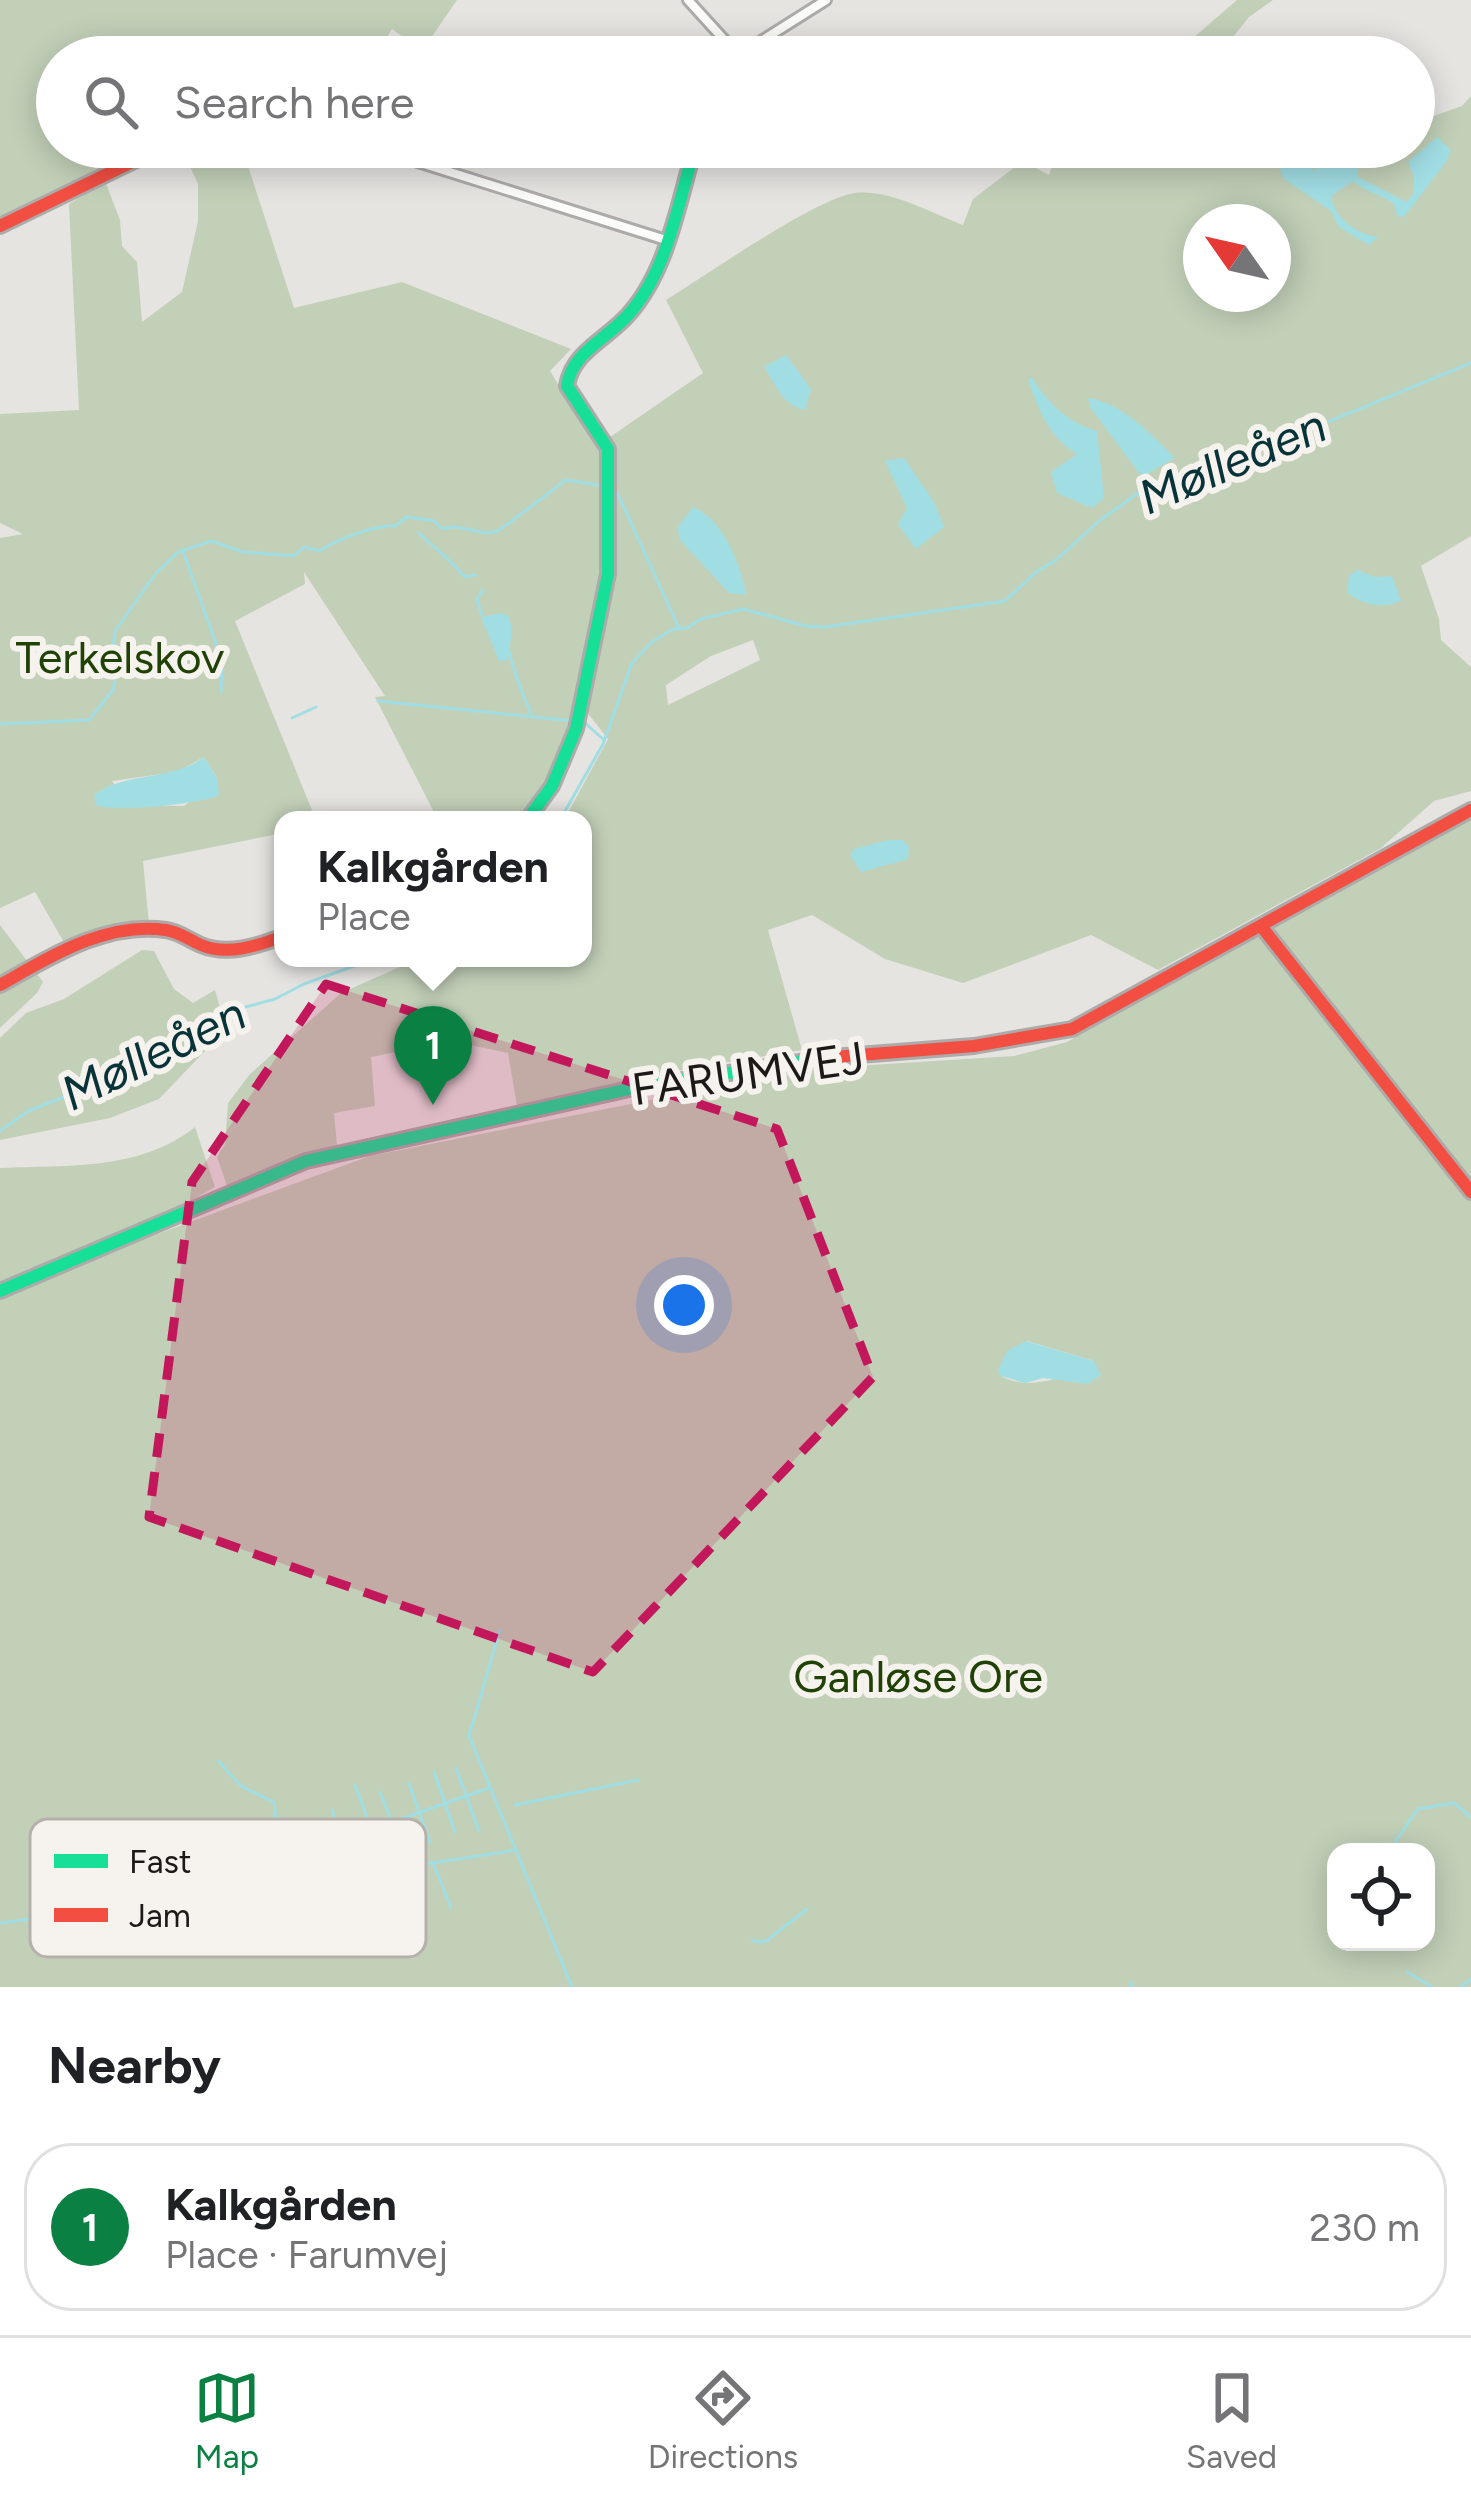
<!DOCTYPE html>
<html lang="en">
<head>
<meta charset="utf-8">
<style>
	body { margin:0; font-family:Figtree,sans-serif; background:#f6f6f6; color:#202124 }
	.controls { position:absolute; right:36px; bottom:36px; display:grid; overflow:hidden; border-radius:24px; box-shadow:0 6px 30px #0003 }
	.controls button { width:108px; height:108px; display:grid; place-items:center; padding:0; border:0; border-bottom:3px solid #e0e0e0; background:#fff; color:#202124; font:60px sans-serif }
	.compass { position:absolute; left:1183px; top:204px; width:108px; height:108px; border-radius:50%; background:#fff; box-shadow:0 6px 30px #0003; rotate:304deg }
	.you { position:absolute; left:684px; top:1305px; width:42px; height:42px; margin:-30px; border:9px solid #fff; border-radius:50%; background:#1a73e8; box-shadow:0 0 0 18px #1a73e833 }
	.badge { display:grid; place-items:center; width:78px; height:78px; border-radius:50%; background:#0b8043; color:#fff; font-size:39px; font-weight:700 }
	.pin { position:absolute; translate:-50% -99px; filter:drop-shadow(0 3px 6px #0008) }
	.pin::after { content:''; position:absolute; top:63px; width:42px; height:36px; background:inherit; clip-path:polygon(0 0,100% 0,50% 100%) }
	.popup { position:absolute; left:274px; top:811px; width:318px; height:156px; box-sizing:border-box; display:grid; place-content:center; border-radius:24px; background:#fff; filter:drop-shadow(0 3px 9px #0005); font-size:39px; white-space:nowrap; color:#757577 }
	.popup b { font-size:45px; color:#202124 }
	.popup::after { content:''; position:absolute; left:50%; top:100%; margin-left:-24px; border:24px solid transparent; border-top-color:#fff }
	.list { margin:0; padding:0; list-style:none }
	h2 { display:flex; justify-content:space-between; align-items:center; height:156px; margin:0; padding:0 48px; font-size:51px }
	h2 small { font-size:39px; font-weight:400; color:#757577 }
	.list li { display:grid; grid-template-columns:78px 1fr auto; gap:36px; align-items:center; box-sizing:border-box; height:168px; margin:0 24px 24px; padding:0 24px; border:3px solid #e0e0e0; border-radius:48px }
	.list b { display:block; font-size:45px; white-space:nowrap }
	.list p { margin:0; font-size:39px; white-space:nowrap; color:#757577 }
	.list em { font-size:39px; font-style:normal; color:#757577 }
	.icon { flex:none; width:66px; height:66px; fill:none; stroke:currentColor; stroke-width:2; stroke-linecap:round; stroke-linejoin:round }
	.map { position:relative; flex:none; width:1471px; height:1987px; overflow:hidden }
	.search { position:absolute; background:#fff; box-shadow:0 6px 30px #0003; left:36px; right:36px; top:36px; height:132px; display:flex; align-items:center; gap:30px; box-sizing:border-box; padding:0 42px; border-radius:66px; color:#757577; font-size:45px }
	.sheet { height:348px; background:#fff }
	nav { display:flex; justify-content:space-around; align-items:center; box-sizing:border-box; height:168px; border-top:3px solid #e0e0e0; background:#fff; font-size:33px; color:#757577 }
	nav a { display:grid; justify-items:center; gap:6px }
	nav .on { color:#0b8043 }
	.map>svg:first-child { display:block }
</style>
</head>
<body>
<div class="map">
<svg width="1471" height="1987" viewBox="0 0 1471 1987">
	<rect width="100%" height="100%" fill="#e6e4e1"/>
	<g fill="#c2d0b8" fill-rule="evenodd">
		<path d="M0 0H457L422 51 392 29 374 57H57V147H146L0 219Z"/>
		<path d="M1237 0H1273L1249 17 1217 57H1171Z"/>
		<path d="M1471 96V536L1421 566 1439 619 1441 640 1471 667V791L1434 801 1381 848 1158 970 1091 935 963 983 885 959 812 915 768 930 802 1050 686 1069 517 1106 508 1053 452 1041 371 1057 375 1106 334 1113 337 1145 227 1186 217 1157 225 1144 228 1103 250 1074 341 993 420 958H583V820H564L608 739 586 711 597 653 593 625 571 733 549 783 523 820H438L375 697 385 696 304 572 305 584 235 621 316 820H283V833L143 861 149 924 105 929 65 944 35 892 0 908V538L23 534 0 523V414L79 410 69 204 105 181 120 220 122 246 137 262 142 322 182 292 198 221V184L181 147H242L294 308 402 282 571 349 550 371 594 443 610 437 703 373 666 300C705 276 816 198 855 193 890 189 931 213 963 225L973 199 1023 161 1049 175 1059 147H1414V123L1462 106ZM1201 222H1273V294H1201ZM753 640 760 660 668 705 666 685 711 656ZM204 757 217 778 184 806 131 805 112 781 177 772Z"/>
		<path d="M1471 817V1987H0V1296L114 1250 370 1156 807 1069 1014 1056 1067 1042ZM1027 1341 1094 1361C1069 1377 1029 1392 1001 1376ZM1336 1852H1426V1942H1336Z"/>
		<path d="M0 925 43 982 37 993 0 1028Z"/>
		<path d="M142 950 154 951 174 989 193 1003 215 990 226 1029 159 1099 110 1118 0 1140V1038L26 1013 64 999Z"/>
		<path d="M195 1127 215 1187 143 1227 0 1286V1168C67 1165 140 1171 195 1127Z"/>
	</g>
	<g fill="#a1dee4">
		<path d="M1437 137 1451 150 1446 162 1404 217 1397 216 1394 204C1381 194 1365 192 1353 181L1331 196C1334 218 1356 234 1378 237L1369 245 1339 227 1331 211 1283 178 1273 147H1306L1312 171 1326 161 1358 155V177L1406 202 1413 195 1414 177 1408 162Z"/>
		<path d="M786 355 811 389 805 410C782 405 776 385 764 367Z"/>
		<path d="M1032 378C1048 403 1068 423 1097 431L1104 498 1092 508 1057 493 1051 472 1077 454C1049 438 1038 409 1028 379Z"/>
		<path d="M1088 398C1122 403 1151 434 1175 458L1142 477 1090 407Z"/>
		<path d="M904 458 934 502 944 527 916 549 898 524 907 508 885 461Z"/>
		<path d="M693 507C723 519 741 565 746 595L729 593 679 539 678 527Z"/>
		<path d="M1357 570 1375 577 1392 576 1401 601C1381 609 1364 605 1347 593L1349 576Z"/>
		<path d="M502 613 509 617 512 631 508 660 499 661 481 617Z"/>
		<path d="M204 757 217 778 219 794 215 797C191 804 117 813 96 805L94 795C126 771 170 782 204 757Z"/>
		<path d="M888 840H903L909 847 908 859 861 872 850 855 854 849Z"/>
		<path d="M1026 1341 1094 1361 1101 1375 1088 1384 1043 1378 1025 1383 1001 1376 998 1371 1007 1351Z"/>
	</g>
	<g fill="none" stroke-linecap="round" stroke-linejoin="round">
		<g stroke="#a1dee4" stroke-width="3">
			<path d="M615 488 679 628"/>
			<path d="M419 533C434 548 451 560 465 577L475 575"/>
			<path d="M183 551 222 661 221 692"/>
			<path d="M482 615 477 599 483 590"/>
			<path d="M509 652C515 675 520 690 531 713"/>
			<path d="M378 701 573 721"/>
			<path d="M292 718 316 707"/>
			<path d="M585 723 604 740"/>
			<path d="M0 724 89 720 113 690 116 674 111 659 115 631 156 573 178 552 211 541 243 552 294 556 304 547 320 551C334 540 379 524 395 526L407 517 434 521 443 529C461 522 478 537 497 531 504 528 553 489 566 480L604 486"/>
			<path d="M560 820 603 744 632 663 652 642 673 629 687 628 701 619 743 609 806 626 825 627 1005 601 1036 572 1056 560 1099 521 1137 494 1219 467 1471 363"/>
			<path d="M0 1131 28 1111 72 1094 151 1051 170 1045 193 1029 200 1030 201 1024 213 1022 217 1015 275 999 304 984 377 958"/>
			<path d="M500 1630 469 1736 572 1987"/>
			<path d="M218 1761 241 1786 274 1802 283 1886"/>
			<path d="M456 1768 479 1831"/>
			<path d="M434 1772 455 1832"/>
			<path d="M409 1784 430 1842"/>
			<path d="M355 1785 380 1853"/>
			<path d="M380 1792 402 1847"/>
			<path d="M515 1805 638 1780"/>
			<path d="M332 1810 348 1857"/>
			<path d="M1390 1849 1418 1809 1454 1803 1471 1817"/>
			<path d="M287 1859 489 1788"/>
			<path d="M434 1865 451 1908"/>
			<path d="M399 1870 418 1917"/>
			<path d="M251 1891 516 1850"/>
			<path d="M0 1923 235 1892"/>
			<path d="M752 1941 765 1942 807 1909"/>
			<path d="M1407 1972 1432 1987"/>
			<path d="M1131 1983 1132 1987"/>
			<path d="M1461 1987 1471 1979"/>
		</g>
		<defs>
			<g id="street">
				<path d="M688 0 738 55"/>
				<path d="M736 57 826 0"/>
				<path d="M370 147 666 240"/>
			</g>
			<g id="fast">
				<path d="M527 820 552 786 576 729 608 574V449L567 386C572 352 607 339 628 315 668 271 678 203 695 147"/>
				<path d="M0 1291 306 1161 638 1087 833 1057"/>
			</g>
			<g id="jam">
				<path d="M0 226 163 147"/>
				<path d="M1261 926 1471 1192"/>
				<path d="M0 985C50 957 106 921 166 930 180 932 189 940 201 945 227 956 258 946 283 936"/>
				<path d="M833 1057 974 1046 1072 1029 1471 810"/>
			</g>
		</defs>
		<use href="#street" stroke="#adaba9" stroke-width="14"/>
		<use href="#fast" stroke="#adaba9" stroke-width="18"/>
		<use href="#jam" stroke="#adaba9" stroke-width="18"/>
		<use href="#street" stroke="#fbfbfa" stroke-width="8"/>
		<use href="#fast" stroke="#16e098" stroke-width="12"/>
		<use href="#jam" stroke="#f24e42" stroke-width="12"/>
	</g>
	<path fill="#c2185b" fill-opacity="0.2" stroke="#c2185b" stroke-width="9" stroke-dasharray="24 15" stroke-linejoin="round" d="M326 984 777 1129 873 1377 593 1672 149 1517 192 1182Z"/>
	<g text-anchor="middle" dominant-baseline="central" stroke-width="12" stroke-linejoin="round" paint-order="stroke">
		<g font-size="45" fill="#214206" stroke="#f6f2ed">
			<text x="120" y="657">Terkelskov</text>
			<text x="918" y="1676">Ganløse Ore</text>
		</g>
		<g font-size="45" fill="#1b1a18" stroke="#f6f2ed">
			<text transform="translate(748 1073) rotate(-8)">FARUMVEJ</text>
		</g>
		<g font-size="48" font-style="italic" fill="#083439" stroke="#f6f2ed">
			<text transform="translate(1232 461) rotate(-23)">Mølleåen</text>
			<text transform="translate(153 1053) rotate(-26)">Mølleåen</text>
		</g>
	</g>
	<rect x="30" y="1819" width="396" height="138" rx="18" fill="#f6f2ed" stroke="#b4b1ad" stroke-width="3"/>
	<rect x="54" y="1854" width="54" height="14" fill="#16e098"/>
	<rect x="54" y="1908" width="54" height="14" fill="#f24e42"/>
	<g font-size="33" fill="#1b1a18">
		<text x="129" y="1873">Fast</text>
		<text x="129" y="1927">Jam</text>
	</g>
</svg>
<div class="controls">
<button><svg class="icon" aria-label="locate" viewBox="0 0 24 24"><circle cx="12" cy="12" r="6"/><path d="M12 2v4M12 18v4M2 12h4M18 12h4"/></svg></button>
</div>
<svg class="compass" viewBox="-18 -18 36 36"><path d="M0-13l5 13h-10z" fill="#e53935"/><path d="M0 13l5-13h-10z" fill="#757577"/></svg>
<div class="you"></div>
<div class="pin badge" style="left:433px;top:1105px">1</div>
<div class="popup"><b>Kalkgården</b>Place</div>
<div class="search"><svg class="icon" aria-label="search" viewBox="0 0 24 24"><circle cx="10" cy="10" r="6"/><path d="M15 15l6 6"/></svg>Search here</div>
</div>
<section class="sheet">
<h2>Nearby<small></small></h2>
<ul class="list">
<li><span class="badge">1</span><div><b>Kalkgården</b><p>Place · Farumvej</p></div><em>230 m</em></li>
</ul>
</section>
<nav>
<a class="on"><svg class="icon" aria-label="map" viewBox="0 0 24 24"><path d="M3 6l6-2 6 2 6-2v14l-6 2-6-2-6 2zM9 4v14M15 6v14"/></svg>Map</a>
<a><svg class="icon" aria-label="directions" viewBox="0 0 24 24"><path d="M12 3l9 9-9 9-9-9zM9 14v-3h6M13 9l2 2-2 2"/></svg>Directions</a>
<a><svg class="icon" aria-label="saved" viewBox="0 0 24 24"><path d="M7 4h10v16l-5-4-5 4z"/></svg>Saved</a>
</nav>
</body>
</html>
